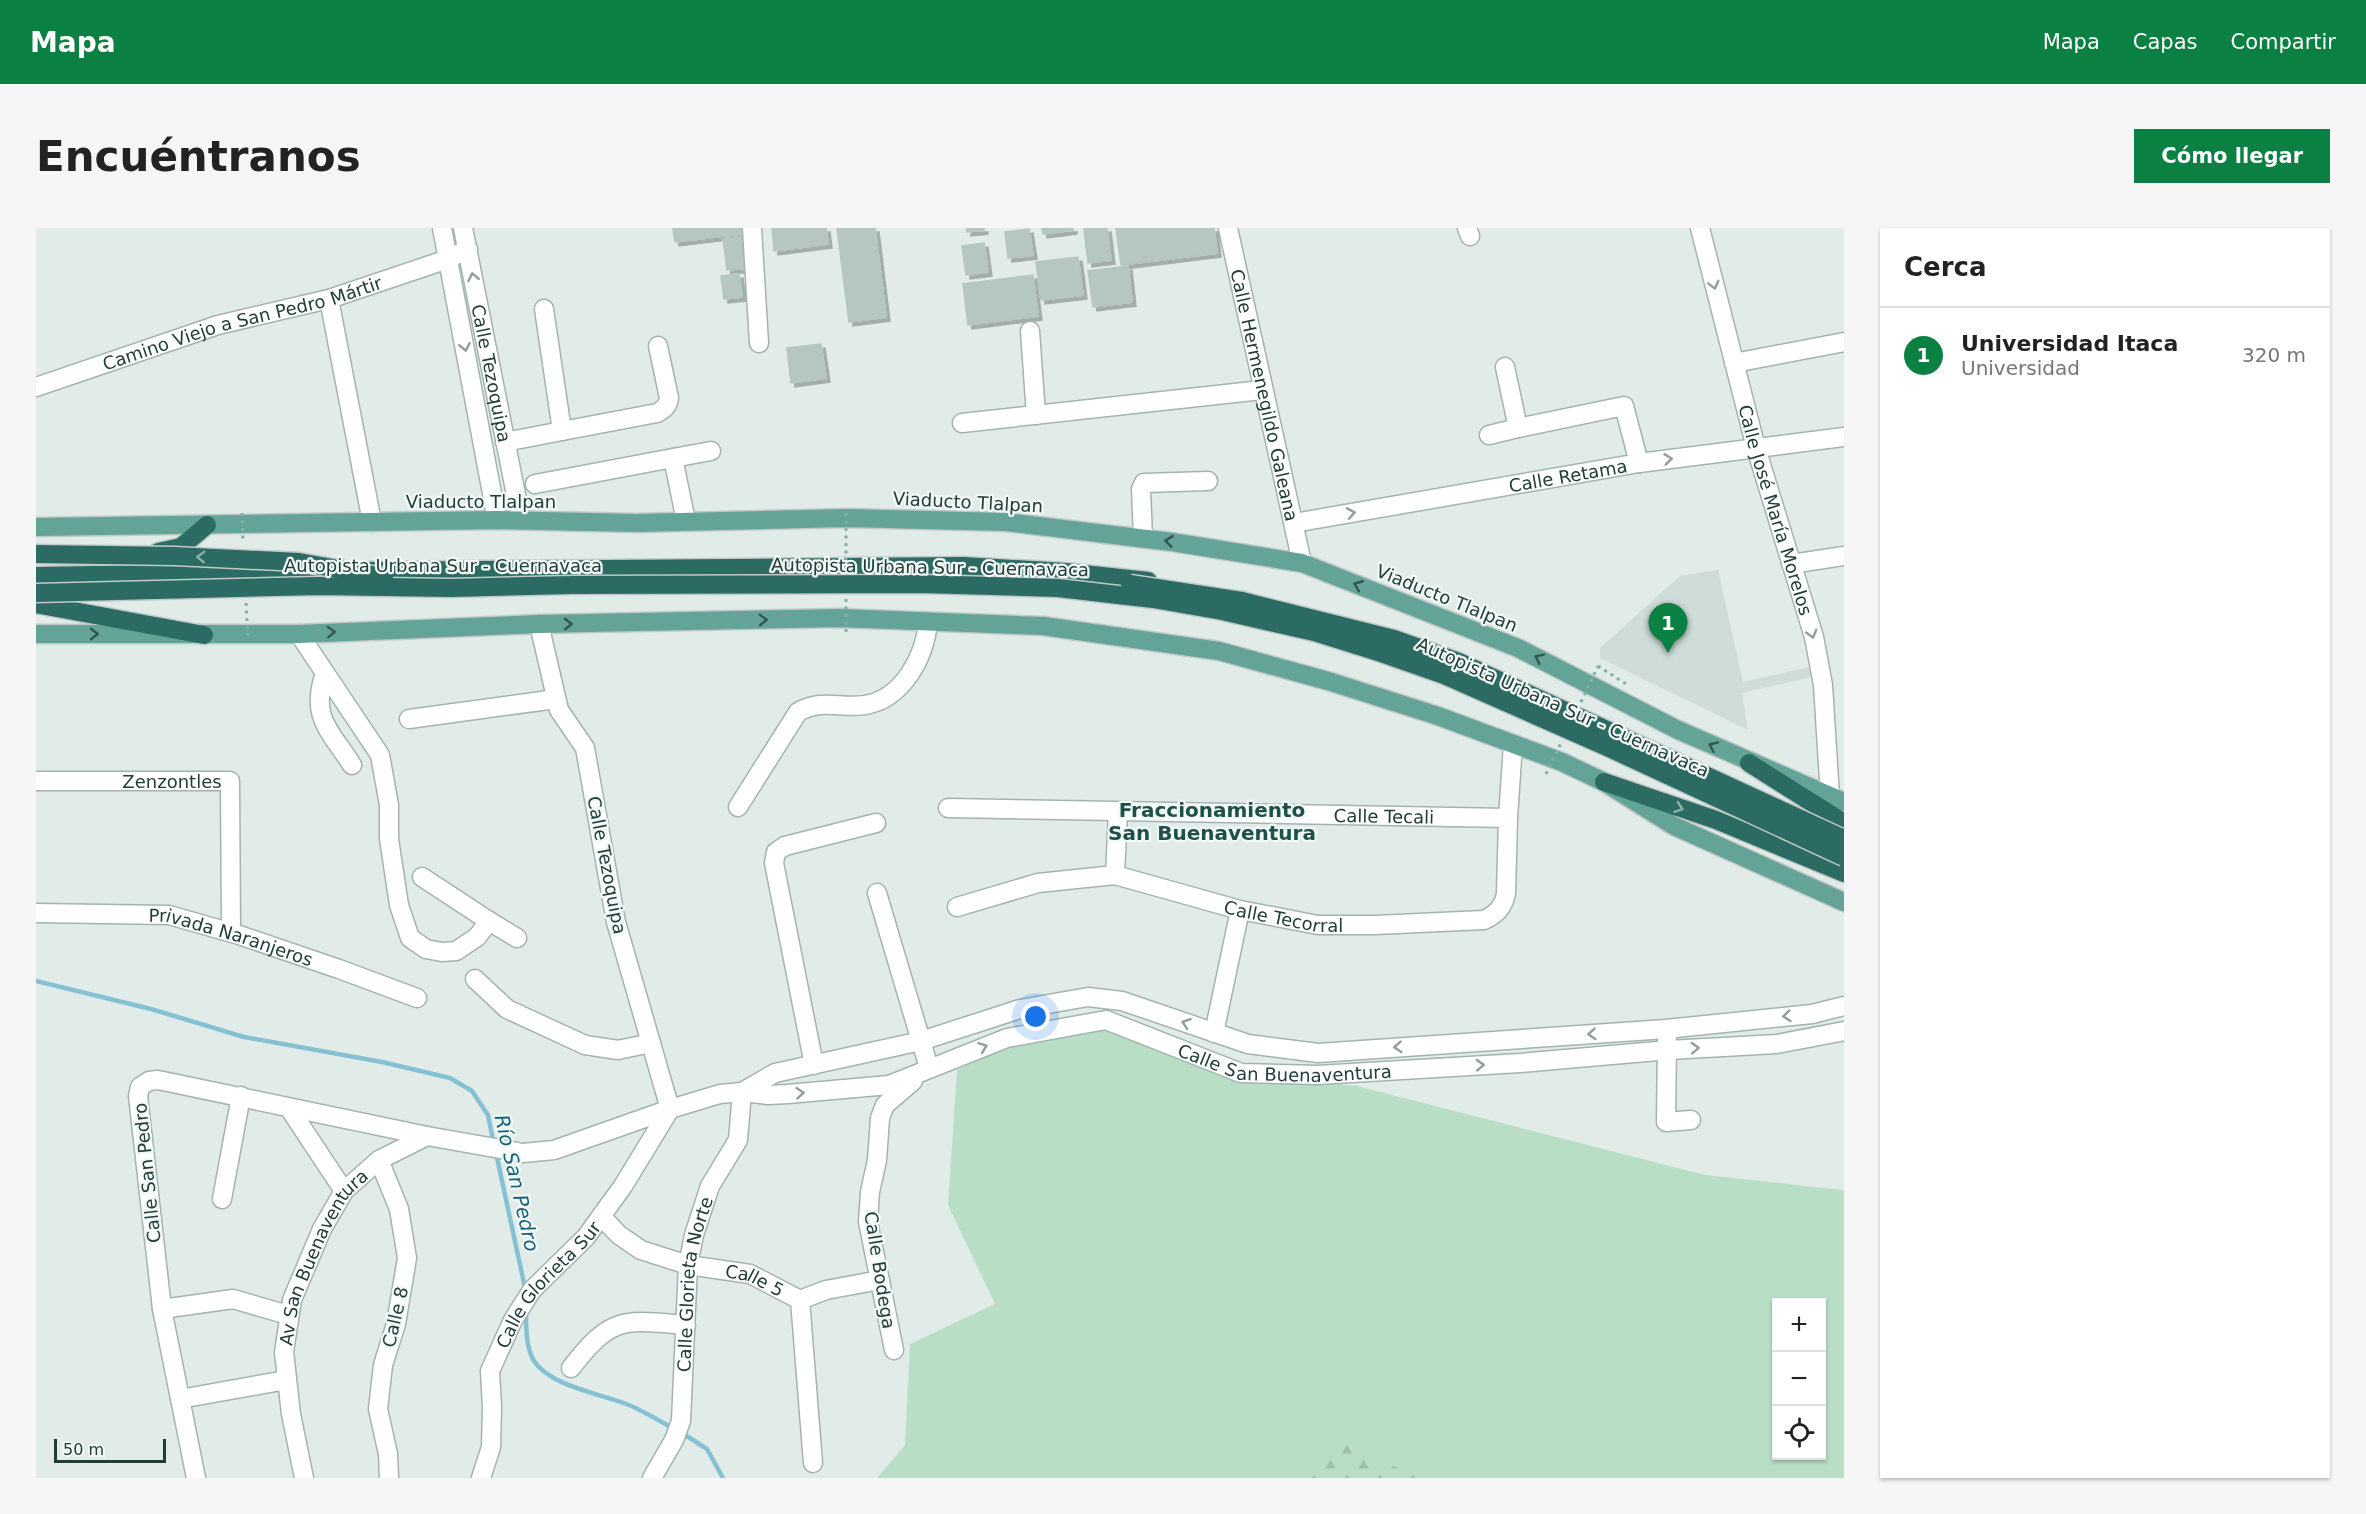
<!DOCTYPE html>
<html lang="es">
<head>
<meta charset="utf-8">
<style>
	body { margin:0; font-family:"DejaVu Sans",sans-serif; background:#f6f6f6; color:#222 }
	.controls { position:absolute; right:18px; bottom:18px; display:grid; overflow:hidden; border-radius:0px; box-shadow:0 2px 4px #0004 }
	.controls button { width:54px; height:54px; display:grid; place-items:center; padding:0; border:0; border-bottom:2px solid #e0e0e0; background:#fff; color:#222; font:30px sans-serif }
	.scale { position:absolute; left:18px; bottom:15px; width:112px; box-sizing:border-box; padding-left:6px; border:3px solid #203d38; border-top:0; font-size:16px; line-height:21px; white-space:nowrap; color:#203d38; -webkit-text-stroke:4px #f1f8f5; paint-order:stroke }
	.you { position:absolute; left:1000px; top:789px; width:21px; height:21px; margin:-15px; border:4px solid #fff; border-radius:50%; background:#1a73e8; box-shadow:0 0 0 9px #1a73e833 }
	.badge { display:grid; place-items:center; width:39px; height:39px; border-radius:50%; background:#0b8043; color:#fff; font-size:20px; font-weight:700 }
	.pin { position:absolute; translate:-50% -50px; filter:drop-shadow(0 2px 3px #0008) }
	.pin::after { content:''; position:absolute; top:32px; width:21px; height:18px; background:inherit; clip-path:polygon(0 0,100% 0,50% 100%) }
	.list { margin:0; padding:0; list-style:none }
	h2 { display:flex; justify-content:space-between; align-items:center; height:78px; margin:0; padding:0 24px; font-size:26px }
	h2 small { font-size:20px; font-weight:400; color:#767676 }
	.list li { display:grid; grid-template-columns:39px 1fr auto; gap:18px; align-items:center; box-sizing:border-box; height:96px; padding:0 24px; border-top:2px solid #e0e0e0 }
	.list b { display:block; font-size:22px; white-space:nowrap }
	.list p { margin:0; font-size:20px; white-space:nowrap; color:#767676 }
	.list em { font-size:20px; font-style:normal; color:#767676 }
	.icon { flex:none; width:33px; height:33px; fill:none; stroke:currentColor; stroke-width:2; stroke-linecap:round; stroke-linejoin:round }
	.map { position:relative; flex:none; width:1808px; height:1250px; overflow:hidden; border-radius:0px }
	header { display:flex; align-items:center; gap:36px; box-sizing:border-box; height:84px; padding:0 30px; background:#0b8043; color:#fff }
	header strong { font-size:28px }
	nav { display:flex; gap:33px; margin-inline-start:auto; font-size:21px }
	.intro { display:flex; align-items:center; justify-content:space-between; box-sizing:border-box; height:144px; padding:0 36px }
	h1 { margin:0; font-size:42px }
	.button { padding:15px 27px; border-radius:0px; background:#0b8043; color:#fff; font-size:21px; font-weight:700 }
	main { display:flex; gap:36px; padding:0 36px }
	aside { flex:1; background:#fff; border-radius:0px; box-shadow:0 2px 4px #0004 }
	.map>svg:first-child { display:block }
</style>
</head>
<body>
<header>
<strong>Mapa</strong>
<nav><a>Mapa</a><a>Capas</a><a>Compartir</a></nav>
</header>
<div class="intro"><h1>Encuéntranos</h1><a class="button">Cómo llegar</a></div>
<main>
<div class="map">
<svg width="1808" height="1250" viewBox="0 0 1808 1250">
	<defs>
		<pattern id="forest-firs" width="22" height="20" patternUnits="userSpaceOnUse" patternTransform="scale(1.5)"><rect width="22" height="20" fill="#b9dec6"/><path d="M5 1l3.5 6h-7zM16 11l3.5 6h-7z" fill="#9fbfab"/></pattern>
		<filter id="shadow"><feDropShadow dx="4" dy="4" stdDeviation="0" flood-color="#0004"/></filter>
	</defs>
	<rect width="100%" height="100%" fill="#e1ece8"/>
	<path fill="#cfdcd7" d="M1682 342 1707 454 1773 439 1775 449 1706 465 1712 502 1564 430V420L1644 348Z"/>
	<path fill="#b9dec6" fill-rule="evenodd" d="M1085 798 1247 851 1321 858 1669 947 1808 962V1250H841L869 1217 874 1116 959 1076 912 977 921 842 975 817ZM1740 1074H1786V1228H1740Z"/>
	<path fill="url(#forest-firs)" d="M1310 1217 1385 1250H1275Z"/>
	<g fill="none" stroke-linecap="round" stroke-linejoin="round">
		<g stroke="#86c1d3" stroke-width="4.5">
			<path d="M0 753 115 781 208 809 346 834 414 850 436 863 452 887 458 917"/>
			<path d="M460 925 489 1060"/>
			<path d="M490 1084C490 1099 490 1120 498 1133 515 1159 567 1166 593 1177 609 1184 624 1193 638 1201"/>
			<path d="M646 1205 671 1221 687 1250"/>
		</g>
	</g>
	<g fill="#b6c7c1" stroke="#b3c6c0" stroke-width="1.5" filter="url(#shadow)">
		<path d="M637 0H710L711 5 639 14Z"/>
		<path d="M736 0H790L792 16 738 23Z"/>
		<path d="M801 0H839L850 89 813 94Z"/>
		<path d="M931 0H948V2L931 4Z"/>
		<path d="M1006 0H1037V2L1007 6Z"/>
		<path d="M1071 0 1075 32 1052 35 1048 1Z"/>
		<path d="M1080 0H1178L1181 25 1085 37Z"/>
		<path d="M993 1 997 27 972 30 969 4Z"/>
		<path d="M709 8 714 40 691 42 687 11Z"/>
		<path d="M948 15 952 44 930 47 926 18Z"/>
		<path d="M1042 29 1047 67 1005 72 1000 34Z"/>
		<path d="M1092 38 1096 74 1057 79 1052 43Z"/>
		<path d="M703 46 706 69 688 71 685 48Z"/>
		<path d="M997 47 1002 88 932 97 927 56Z"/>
		<path d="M785 116 790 150 755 155 751 120Z"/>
	</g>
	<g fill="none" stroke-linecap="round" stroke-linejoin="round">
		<defs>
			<g id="minor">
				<path d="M406 0 461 292"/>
				<path id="s1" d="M427 0 485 292"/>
				<path d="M716 0 723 115"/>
				<path id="s2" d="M1192 0 1266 335"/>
				<path d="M1431 0 1434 8"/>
				<path id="s3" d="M1664 0 1720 220 1778 409 1787 457 1794 568"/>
				<path d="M293 71 336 294"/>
				<path d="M508 81 526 203 621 185C628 181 632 178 633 170L622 118"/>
				<path d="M994 103 1000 187"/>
				<path d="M1698 135 1808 114"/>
				<path d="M1469 139 1482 200 1588 178 1603 235"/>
				<path id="s4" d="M0 159 182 97 293 71 412 31 432 21"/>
				<path d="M926 195 1226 162"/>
				<path d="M1453 207 1482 200"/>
				<path d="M469 214 526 203"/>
				<path d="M637 230 675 223"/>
				<path d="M499 256 637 230 650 293"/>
				<path id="s5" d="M1258 295 1603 235 1808 209"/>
				<path d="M1107 310 1105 261 1108 255 1172 253"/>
				<path d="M1755 336 1808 328"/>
				<path d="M263 406 344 527 353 577V611L363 677 374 710 390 721 406 724 420 723 441 709 453 693 386 649"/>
				<path d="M289 445C274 489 293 501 316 537"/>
				<path d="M373 491 520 471"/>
				<path id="s6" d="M0 553H194L195 704"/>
				<path d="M702 579 762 484C787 470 804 481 829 477 867 471 889 428 892 394"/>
				<path id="s7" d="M912 580 1472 590"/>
				<path d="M1079 647 1082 584"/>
				<path d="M841 665 893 840"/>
				<path id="s8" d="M921 679 1002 655 1079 647 1204 682 1282 697H1339L1448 692C1461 686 1467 679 1470 666L1472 590 1477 516"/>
				<path id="s9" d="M0 685 133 687 203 707 303 741 381 770"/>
				<path d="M453 693 481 710"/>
				<path d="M439 751 471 781 549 817 582 822 615 815"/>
				<path d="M1178 805 1204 682"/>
				<path d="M1631 811 1630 894 1655 892"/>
				<path d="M778 837 738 635 740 624 749 618 840 595"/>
				<path d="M706 864 739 845 885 813 984 781 1052 769 1086 773 1212 816 1282 825 1630 801 1776 786 1808 778"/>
				<path d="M253 880 308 963"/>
				<path d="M343 932 363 981 371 1030 360 1096 347 1137 342 1181 352 1226 353 1250"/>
				<path d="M186 971 205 868"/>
				<path id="s10" d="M565 988 583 1007 605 1022 652 1037 714 1046 764 1072 790 1062 844 1052"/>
				<path d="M764 1072 777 1235"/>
				<path d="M126 1081 197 1071 252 1087"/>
				<path d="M858 1122 832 994 834 964 841 932 844 890 849 877 877 853"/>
				<path d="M535 1140C576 1087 587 1092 650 1097"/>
				<path d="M144 1171 250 1152"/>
				<path d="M160 1250 126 1081 102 868 104 859 113 853 122 852 391 908"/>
				<path id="s11" d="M268 1250 255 1186 248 1124 256 1072 286 1001 308 963 343 932 391 908 487 925 518 922 634 881 684 866 706 864 732 867 752 866 853 857 971 810 1070 792 1205 845 1282 847 1484 835 1633 822 1741 816 1808 803"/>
				<path id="s12" d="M445 1250 455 1219 456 1180 454 1143 477 1092 496 1062 550 1009 587 958 634 881 580 694 549 520 523 482 503 396"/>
				<path id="s13" d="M616 1250 638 1212 645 1193 652 1037 658 1007 674 958 702 912 706 864"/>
			</g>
			<g id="major">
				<path d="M0 299 461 292 601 295 810 290 970 294 1136 314 1266 335 1482 420 1642 502 1808 574"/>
				<path d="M0 406H263L503 396 804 390 1007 398 1183 423 1292 453 1402 488 1526 534 1568 554 1638 598 1808 674"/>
			</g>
			<g id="highway">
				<path d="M122 324 145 319 171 297"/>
				<path d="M330 343 927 338 1029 344 1112 353"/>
				<path d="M0 348 287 343"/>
				<path d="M0 376 168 407"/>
				<path d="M1713 535 1808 595"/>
				<path d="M1568 554 1680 592 1808 645"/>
			</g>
		</defs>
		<use href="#minor" stroke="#a3b4b0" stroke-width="21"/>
		<use href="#major" stroke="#c1c9c7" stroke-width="21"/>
		<use href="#highway" stroke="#c1c9c7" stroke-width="21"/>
		<path stroke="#80b1a6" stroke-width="3" stroke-dasharray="3 4.5" stroke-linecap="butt" d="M1562 438 1590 456"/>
		<use href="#minor" stroke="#fff" stroke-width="18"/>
		<use href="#major" stroke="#63a398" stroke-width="18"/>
		<use href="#highway" stroke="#2b6b63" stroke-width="18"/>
		<defs>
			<g id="highway-bridge">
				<path d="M0 326 139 328 263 334 348 349"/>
				<path d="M1094 356 1206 373 1358 411 1423 434 1808 611"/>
				<path d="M0 365 282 358 415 360 536 357 885 356 1022 360 1117 371 1186 383 1278 404 1345 425 1408 447 1571 519 1808 629"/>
			</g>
		</defs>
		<use href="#highway-bridge" stroke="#c1c9c7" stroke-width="21" stroke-linecap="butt"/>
		<g stroke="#80b1a6" stroke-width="3" stroke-dasharray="3 4.5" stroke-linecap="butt">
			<path d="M206 285 207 315"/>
			<path d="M810 285V341"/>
			<path d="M810 371V405"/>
			<path d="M210 375 212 412"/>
			<path d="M1545 474 1562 438"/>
			<path d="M1510 546 1525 515"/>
		</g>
		<use href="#highway-bridge" stroke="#2b6b63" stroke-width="18"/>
	</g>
	<defs><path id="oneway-chevron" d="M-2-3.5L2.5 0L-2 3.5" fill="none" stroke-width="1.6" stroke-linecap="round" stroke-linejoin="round" transform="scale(1.5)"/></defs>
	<g stroke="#909e9c">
		<use href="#oneway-chevron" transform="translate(437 49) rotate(-101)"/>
		<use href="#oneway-chevron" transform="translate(1678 57) rotate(76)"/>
		<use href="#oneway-chevron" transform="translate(429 119) rotate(79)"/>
		<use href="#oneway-chevron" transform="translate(1632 231) rotate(-7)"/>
		<use href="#oneway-chevron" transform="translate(1315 285) rotate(-10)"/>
		<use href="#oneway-chevron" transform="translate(1776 406) rotate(75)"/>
		<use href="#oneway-chevron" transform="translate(1751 788) rotate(174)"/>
		<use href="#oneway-chevron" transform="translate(1150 795) rotate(-161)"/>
		<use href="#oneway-chevron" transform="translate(1556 806) rotate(176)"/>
		<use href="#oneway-chevron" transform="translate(947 819) rotate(-21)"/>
		<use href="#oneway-chevron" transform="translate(1362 819) rotate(176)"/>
		<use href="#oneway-chevron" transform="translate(1659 820) rotate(-3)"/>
		<use href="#oneway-chevron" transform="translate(1444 837) rotate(-3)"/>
		<use href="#oneway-chevron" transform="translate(764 865) rotate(-5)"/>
	</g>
	<g stroke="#315650">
		<use href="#oneway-chevron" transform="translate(1133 313) rotate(-173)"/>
		<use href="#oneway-chevron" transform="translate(1322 357) rotate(-158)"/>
		<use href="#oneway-chevron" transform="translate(727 392) rotate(-1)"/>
		<use href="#oneway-chevron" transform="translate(532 396) rotate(-1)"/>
		<use href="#oneway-chevron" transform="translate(295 404) rotate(-2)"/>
		<use href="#oneway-chevron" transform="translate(58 406)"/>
		<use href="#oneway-chevron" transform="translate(1503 430) rotate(-154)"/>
		<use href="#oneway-chevron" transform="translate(1677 518) rotate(-156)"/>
	</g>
	<g stroke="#8eb2ac">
		<use href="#oneway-chevron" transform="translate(165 329) rotate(-178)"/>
		<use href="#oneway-chevron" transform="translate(1643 580) rotate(19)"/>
	</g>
	<g text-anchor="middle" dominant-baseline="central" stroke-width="4.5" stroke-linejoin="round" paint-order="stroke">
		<g font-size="18" fill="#203d38" stroke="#f1f8f5">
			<text stroke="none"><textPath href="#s4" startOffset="216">Camino Viejo a San Pedro Mártir</textPath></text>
			<text stroke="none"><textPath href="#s1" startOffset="148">Calle Tezoquipa</textPath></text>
			<text stroke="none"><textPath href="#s2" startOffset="171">Calle Hermenegildo Galeana</textPath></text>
			<text stroke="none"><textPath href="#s5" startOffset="278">Calle Retama</textPath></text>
			<text x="445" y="273">Viaducto Tlalpan</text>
			<text transform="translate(932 274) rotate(3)">Viaducto Tlalpan</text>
			<text stroke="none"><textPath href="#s3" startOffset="292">Calle José María Morelos</textPath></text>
			<text x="407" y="337">Autopista Urbana Sur - Cuernavaca</text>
			<text transform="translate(894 339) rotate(1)">Autopista Urbana Sur - Cuernavaca</text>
			<text transform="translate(1411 370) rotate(22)">Viaducto Tlalpan</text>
			<text transform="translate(1527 479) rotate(24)">Autopista Urbana Sur - Cuernavaca</text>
			<text stroke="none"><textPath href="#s6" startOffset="136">Zenzontles</textPath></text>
			<text stroke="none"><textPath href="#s7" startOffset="436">Calle Tecali</textPath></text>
			<text transform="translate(571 637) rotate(79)">Calle Tezoquipa</text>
			<text stroke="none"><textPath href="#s8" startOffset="336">Calle Tecorral</textPath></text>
			<text stroke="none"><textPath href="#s9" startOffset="198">Privada Naranjeros</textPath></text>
			<text stroke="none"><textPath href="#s11" startOffset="1290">Calle San Buenaventura</textPath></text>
			<text transform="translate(111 945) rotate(-96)">Calle San Pedro</text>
			<text stroke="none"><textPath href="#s11" startOffset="232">Av San Buenaventura</textPath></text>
			<text transform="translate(844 1042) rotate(81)">Calle Bodega</text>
			<text stroke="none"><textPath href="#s10" startOffset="171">Calle 5</textPath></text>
			<text stroke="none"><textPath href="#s13" startOffset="202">Calle Glorieta Norte</textPath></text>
			<text stroke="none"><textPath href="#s12" startOffset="214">Calle Glorieta Sur</textPath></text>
			<text transform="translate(359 1089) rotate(-77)">Calle 8</text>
		</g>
		<g font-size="20" font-weight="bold" fill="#1c5048" stroke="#f1f8f5">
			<text x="1176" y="582">Fraccionamiento<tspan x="1176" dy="23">San Buenaventura</tspan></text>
		</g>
		<g font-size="20" font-style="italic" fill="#18637b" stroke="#f1f8f5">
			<text transform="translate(481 955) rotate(77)">Río San Pedro</text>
		</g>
	</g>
</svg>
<div class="controls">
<button>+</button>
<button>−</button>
<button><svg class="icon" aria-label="locate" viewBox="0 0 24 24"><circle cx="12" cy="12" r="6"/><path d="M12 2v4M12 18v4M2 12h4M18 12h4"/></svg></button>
</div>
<div class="scale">50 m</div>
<div class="you"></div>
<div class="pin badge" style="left:1632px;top:425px">1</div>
</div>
<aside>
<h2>Cerca<small></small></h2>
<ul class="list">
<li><span class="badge">1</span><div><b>Universidad Itaca</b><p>Universidad</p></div><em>320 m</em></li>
</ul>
</aside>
</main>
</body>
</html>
